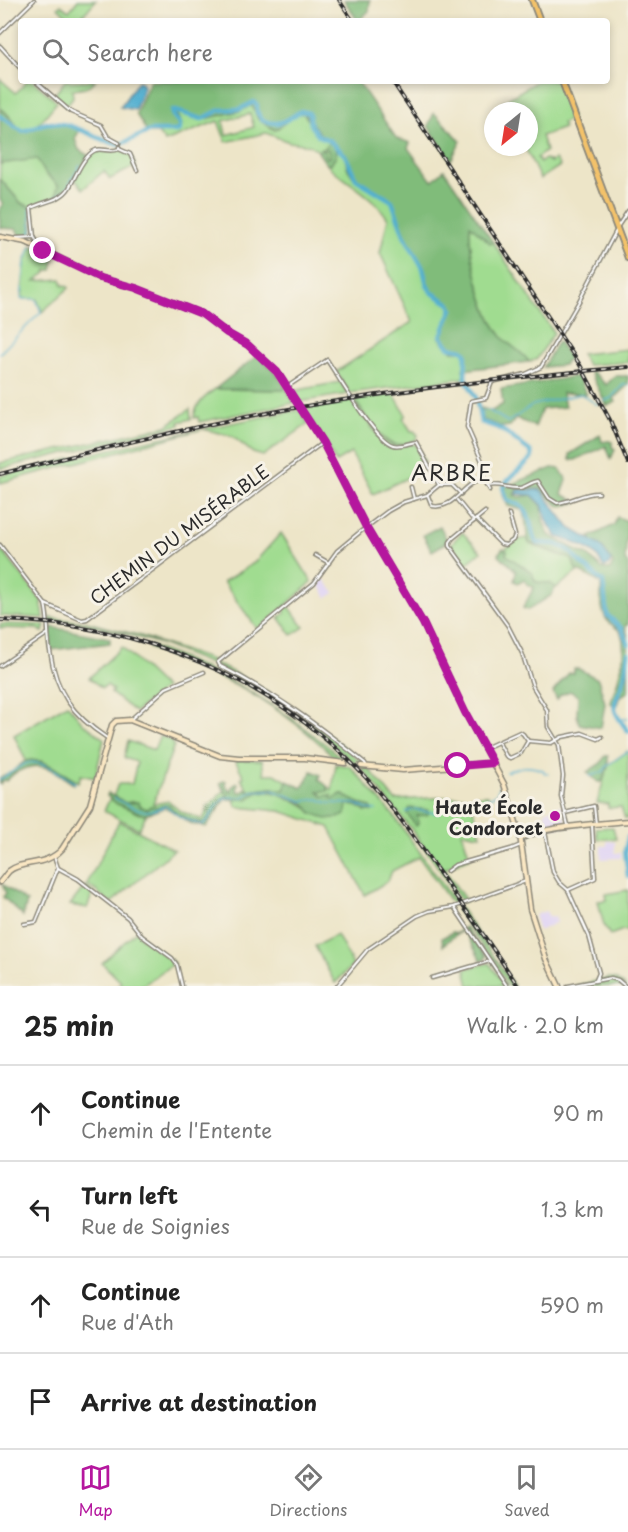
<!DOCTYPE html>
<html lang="en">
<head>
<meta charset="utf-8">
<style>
	body { margin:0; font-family:"Playpen Sans",sans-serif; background:#f6f6f6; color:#222 }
	.compass { position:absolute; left:484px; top:102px; width:54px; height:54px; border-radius:50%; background:#fff; box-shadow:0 3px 9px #0003; rotate:210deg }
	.stop { position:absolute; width:18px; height:18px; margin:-14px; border:4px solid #b5179e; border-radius:50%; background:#fff }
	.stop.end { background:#b5179e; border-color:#fff; box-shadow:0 2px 6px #0008 }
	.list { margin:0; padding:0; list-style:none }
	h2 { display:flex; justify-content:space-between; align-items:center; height:78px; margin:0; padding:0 24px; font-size:26px }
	h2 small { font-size:20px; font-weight:400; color:#767676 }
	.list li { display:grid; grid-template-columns:39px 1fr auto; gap:18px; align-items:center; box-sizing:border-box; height:96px; padding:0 24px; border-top:2px solid #e0e0e0 }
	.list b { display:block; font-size:22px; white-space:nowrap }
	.list p { margin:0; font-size:20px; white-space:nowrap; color:#767676 }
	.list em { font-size:20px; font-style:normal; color:#767676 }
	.icon { flex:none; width:33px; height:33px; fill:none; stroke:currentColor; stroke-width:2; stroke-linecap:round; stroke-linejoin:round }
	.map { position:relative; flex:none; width:628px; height:986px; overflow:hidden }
	.search { position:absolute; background:#fff; box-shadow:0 3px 9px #0003; left:18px; right:18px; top:18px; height:66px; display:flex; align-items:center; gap:15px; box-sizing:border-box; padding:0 21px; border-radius:6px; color:#767676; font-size:22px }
	.sheet { height:462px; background:#fff }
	nav { display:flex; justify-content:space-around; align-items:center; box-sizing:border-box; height:84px; border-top:2px solid #e0e0e0; background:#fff; font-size:16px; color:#767676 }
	nav a { display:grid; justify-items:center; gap:3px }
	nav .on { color:#b5179e }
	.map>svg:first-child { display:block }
</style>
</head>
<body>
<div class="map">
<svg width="628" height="986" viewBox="0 0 628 986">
	<rect width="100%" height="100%" fill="#f7f3e8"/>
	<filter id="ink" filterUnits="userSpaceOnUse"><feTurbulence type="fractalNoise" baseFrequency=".0167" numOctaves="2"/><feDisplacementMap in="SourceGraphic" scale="12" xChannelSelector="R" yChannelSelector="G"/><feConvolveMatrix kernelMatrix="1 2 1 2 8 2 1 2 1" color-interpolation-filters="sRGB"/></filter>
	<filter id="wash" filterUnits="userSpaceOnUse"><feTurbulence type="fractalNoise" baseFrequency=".008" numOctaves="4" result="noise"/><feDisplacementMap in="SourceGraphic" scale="24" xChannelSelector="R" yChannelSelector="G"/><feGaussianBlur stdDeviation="1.35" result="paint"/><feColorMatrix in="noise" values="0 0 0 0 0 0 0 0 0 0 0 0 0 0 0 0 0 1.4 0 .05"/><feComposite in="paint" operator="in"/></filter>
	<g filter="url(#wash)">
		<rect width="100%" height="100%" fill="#ede5c8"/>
		<g fill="#e0d4f4">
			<path d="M322 577 335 593 327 598 318 582Z"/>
			<path d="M562 805 567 826 547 828 545 811Z"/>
			<path d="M607 841 615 842V853H621V858L601 859V846H607Z"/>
			<path d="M546 911 549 917 555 916 557 922 539 931 535 917 537 914Z"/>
		</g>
		<g fill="#a0dc90" stroke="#66845e" stroke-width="1.5" fill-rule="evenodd">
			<path d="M78 0H96L78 21H72L58 7 61 5 69 11Z"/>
			<path d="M0 79 16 93 27 81H33L57 102C46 114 40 128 22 131 14 124 9 113 0 108Z"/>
			<path d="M65 81H95L85 88 72 90 73 97 66 106 54 95Z"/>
			<path d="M537 81H559L572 118 562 123 564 128 541 136 546 151 537 158 540 163 545 159 551 162 555 159 560 166 540 179 525 147H529V111H507L503 102Z"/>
			<path d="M252 105 258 119 275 130 295 115 303 113 312 125 331 141 328 150 330 157 327 158 310 145 289 142 266 133 226 142 218 121 165 142 158 133H150L149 131 175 132 178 113 201 120ZM250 114 254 127 226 135 223 121Z"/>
			<path d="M337 149 344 155 348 169 354 178 392 201 403 235 423 268 426 285 430 292 450 304 451 309 440 338 453 351H463L466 354 464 378 350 393 336 372 412 322 380 253 388 219C373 195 347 183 327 165L330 164 336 157Z"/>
			<path d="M120 150 131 154 136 166 110 179 104 171 83 189 75 179C79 171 90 151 101 151 109 151 112 153 120 150Z"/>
			<path d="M31 159H37L45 173 58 185 56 197 31 207 21 203 0 179V164Z"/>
			<path d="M470 224 490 243 493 242 554 333 537 359 529 362C524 353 513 348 505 340 484 318 468 255 470 224Z"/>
			<path d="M32 246 54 259 52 270H47V272L35 281 61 279 63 286 66 285 69 288 42 312 37 299H22L25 262Z"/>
			<path d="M628 349V362L587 365 581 354Z"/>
			<path d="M340 382 348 394 299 402 293 391Z"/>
			<path d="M285 387 294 403 199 422 198 417 194 418C195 404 205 397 215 389L283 390Z"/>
			<path d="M394 394 406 415 403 418 411 431H414L418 435 416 440C411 442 399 446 393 444 380 440 362 411 355 400Z"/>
			<path d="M353 400C360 412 378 440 391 445 398 448 408 443 415 444L425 462 417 466 420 472 373 494 351 453 336 462 304 409Z"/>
			<path d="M190 409 191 419 179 422 180 425 0 469V463L166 426Z"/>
			<path d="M300 410 308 424 263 456 253 453 232 436 203 429 0 483V476C99 451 199 428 300 410Z"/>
			<path d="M462 532 481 552 466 564 451 544Z"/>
			<path d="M281 533 312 582 258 630 223 582 254 563Z"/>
			<path d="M527 538 529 543 534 546 572 559 577 572 555 589 550 584 536 582 531 572 506 555 507 551 505 549 517 540Z"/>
			<path d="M0 548 41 600 44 618 0 616Z"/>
			<path d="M288 605 304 627 292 635 279 617 285 613 284 608Z"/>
			<path d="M50 618 86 622 138 635 215 661 216 664 242 677 284 703 342 745 364 765 352 761 309 724 275 700 213 665 161 644 123 633 81 623 50 621Z"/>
			<path d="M0 624 45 625 43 632 38 629 0 628Z"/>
			<path d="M150 646C209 667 263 694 312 734 323 742 335 751 344 761L337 760C310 732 268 701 233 684 206 670 177 659 149 648Z"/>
			<path d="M122 647 165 688 135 712 111 693 113 690 107 685 102 688 89 678Z"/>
			<path d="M67 704 83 723 104 739 95 778 81 775 78 782 42 761H26L14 735Z"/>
			<path d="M160 736 174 741 172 744 174 745 153 804 169 801 180 811 203 820 207 807 225 790 228 796 218 801 204 824C197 821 191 820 185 817 166 811 170 802 147 810L134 801 125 803 114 795 118 784H132L137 762 124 758 128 741 154 750Z"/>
			<path d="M628 751V819H625L621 807 608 808V804L597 803 608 765Z"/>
			<path d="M235 760H262L264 774H275L287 781 284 790 272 788 249 791 241 779 244 777Z"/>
			<path d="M336 764 350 766 394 816 456 903 453 905 419 857 392 871 388 881 365 895 329 827 280 811 237 807 234 800 243 797 248 799C260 786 274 791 288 798 299 803 304 803 312 813 323 810 336 805 347 804 357 804 362 811 371 811V807L362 805 342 794 334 799H331L328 795 323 796 317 790 328 791V787L332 790Z"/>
			<path d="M361 767 368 768 395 800 488 795V800L472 805 481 835 462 832 470 858 444 869 466 901 462 902 412 830Z"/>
			<path d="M110 798 137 813 146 815 139 829 104 811Z"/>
			<path d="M119 821 174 850 111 903 87 884Z"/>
			<path d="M613 827 616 839H597L596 828Z"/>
			<path d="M85 886 93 893 87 908 70 905Z"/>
			<path d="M628 890V930H623L610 935 604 926 598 901 607 900 606 894Z"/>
			<path d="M460 908 514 986H509L457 909Z"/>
			<path d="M136 931 142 938 174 963 142 986H118L121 982 102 963Z"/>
			<path d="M337 935 353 965 335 983 315 946Z"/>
			<path d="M489 963 506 986H469L465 969Z"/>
			<path d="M610 978 615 979 625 986H574Z"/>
		</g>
		<g fill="#80bc7a" stroke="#567452" stroke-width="1.5">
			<path d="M344 0H370L369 11 358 21Z"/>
			<path d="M150 81H354L359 83 396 138 410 143 408 148 432 181 444 170 493 242 490 243 470 225C468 254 484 319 505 340 513 348 524 353 529 362L463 370C465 362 470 357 463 350L453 351 442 341 443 332 452 309 450 304 431 292 427 285 423 268 404 235 392 201 354 178 348 169 345 155 336 146V157L330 164 327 165 318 152 321 148 325 152 327 158 330 157 328 150 324 148 330 141C314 132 315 123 303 113L295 115 275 130 258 119 252 105 240 111 201 120 178 113 177 116C181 121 184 125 179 131L147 132 136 114Z"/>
			<path d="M0 108C10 114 12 125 22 131 29 130 34 126 41 124 53 121 68 125 80 129L75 139 79 150 89 156C78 170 71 190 56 198L58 185 45 173 37 159 0 164Z"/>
			<path d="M434 113 461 141 451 160 428 126Z"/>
			<path d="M0 179 21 203 31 207 33 229 32 234 20 236 16 229 0 228V208L3 204 0 200Z"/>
			<path d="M558 341 569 357 564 365 543 367Z"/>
			<path d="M258 355 276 373 285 387 284 390 215 389Z"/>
			<path d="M590 372H593L606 385 615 376H628V385L614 398 616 402 607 406Z"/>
			<path d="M578 376 586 394 562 393 565 407 542 409 535 427 516 418 510 426 502 427 483 420 481 408 492 411 503 404 501 389Z"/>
			<path d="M600 435 602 442 609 441 612 442V447L615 449 611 459 606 446 575 460H570V454Z"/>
			<path d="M552 468 560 469 567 480 562 494 577 502 560 507 541 489 517 488 514 495 520 497 532 495 542 506 543 521 549 535 580 552 588 555 601 568 610 570 613 563 602 547 591 540 590 537 614 525 617 517 628 521 625 560 628 564V624L625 626 628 637V692L620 696 616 707 610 702C618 683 628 652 621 633 617 627 611 625 607 620 600 610 601 594 601 583L576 570 572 559 529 543C524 530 529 523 522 510L508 506 503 495 505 487Z"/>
			<path d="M440 526 447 540 444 544 432 551 423 535Z"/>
			<path d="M503 548 507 551 506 555 531 572 536 582 550 583 555 587 552 595 528 610 523 608 534 587 527 584 524 579 518 583 514 581 516 571 498 554Z"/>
			<path d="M50 627 110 638V643L51 650Z"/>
			<path d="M574 669H579L598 679 605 703 601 728 579 724 577 715 578 696 570 691 560 695 557 700 553 692 569 673H574Z"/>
			<path d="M605 756H608V767L602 782H598L587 772 601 763Z"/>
			<path d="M31 760C48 762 60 770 74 781L73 784C54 770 41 759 17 772 12 774 11 777 6 781L3 780 0 784V778L11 773 25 761Z"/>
			<path d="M312 771 321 775 319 779 328 787V791H318L322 796 332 795 331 798 334 799 341 794 362 805 371 807 372 811H365L358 806 347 804 346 814 341 817 326 819 312 813 304 803 280 793 258 791 248 799H225L206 827 192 824 166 807 144 815 117 804 107 796 108 793 125 803 138 802 141 807 147 809 150 806 156 807 169 804C176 818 191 818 203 824L210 815 208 810 210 807H213L218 801 228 796 220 783 224 781H226V786L231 792 232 787 237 783 239 785 237 788 238 791 242 792 247 788 249 791 272 788 284 790 287 781 302 788Z"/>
			<path d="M410 808 427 810 429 812 427 815 417 816 418 824 416 826 407 814Z"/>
			<path d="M2 884 27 902 23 916 3 897 6 893Z"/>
			<path d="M465 927 486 956 485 960 481 961 464 930 451 938 443 946 442 938 453 932 456 934Z"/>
		</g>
		<g fill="#51afd0" stroke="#3e6d7e" stroke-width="1.5">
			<path d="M138 81 142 82 144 87 135 110 120 107Z"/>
			<path d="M518 490H541L570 528 600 545 611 560 609 565 604 567C601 563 598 557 595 554 590 549 564 538 557 537L548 523 542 505 532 495 516 494Z"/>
		</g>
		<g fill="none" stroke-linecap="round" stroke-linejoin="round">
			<g stroke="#51afd0" stroke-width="1.5">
				<path d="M102 143 104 140"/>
				<path d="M54 198 66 190 80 165"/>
				<path d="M29 233 32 231 30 208"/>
				<path d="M0 353 41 312 36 299H21L25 262 31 246"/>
				<path d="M604 401 611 398 623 385H628"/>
				<path d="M478 412 488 410 508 422 533 405 581 394 596 404 599 403"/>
				<path d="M619 719H628"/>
				<path d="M506 772C521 766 527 765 543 770L545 773H548"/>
				<path d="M590 776 603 772 608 765 628 751"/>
				<path d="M0 779C9 775 17 767 25 764 42 757 62 776 75 783"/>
				<path d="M115 798C122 803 139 811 147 811 153 811 160 808 166 806L180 817 202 825C212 819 215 802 226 798 231 796 237 798 242 798L252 791 272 790 302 801 318 799 328 803 356 804 366 809 376 810"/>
				<path d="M406 812 415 809C423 813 430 811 439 813L450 802 460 801 468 805C482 798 498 802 500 783"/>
			</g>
			<g stroke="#51afd0" stroke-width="4.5">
				<path d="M0 116 22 131C32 130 39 123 50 123 75 122 96 140 119 145L150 131H175L179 130 180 124 172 114V110L202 119 220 110 240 109 254 102 257 105V112L262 120C281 127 285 121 301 111L309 113 311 126 318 135 330 141 345 155 356 179 392 201 404 235 423 268 427 285 431 292 450 304 452 309 441 336 449 347 463 350 466 353 465 377 476 398 481 422 496 427 505 432 531 452 532 457C523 469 508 476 503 488L507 500C511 502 517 503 521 506 532 514 530 532 537 543L556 544 569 550 581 563 603 582 607 615 622 629 628 644"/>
				<path d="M628 653C626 663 626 674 623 682 613 708 609 707 628 731"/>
				<path d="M628 837 625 851 628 876"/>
			</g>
		</g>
	</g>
	<g filter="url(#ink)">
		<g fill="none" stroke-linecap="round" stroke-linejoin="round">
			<path stroke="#c6c0a9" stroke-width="4" stroke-dasharray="4 2" stroke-linecap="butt" d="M345 763 361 766"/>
			<defs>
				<g id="street">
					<path d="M0 33 34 0"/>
					<path d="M0 46 21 69"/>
					<path d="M35 81 71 112 101 125 108 137 119 143"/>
					<path d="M119 149 130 154 137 170"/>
					<path d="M618 226 628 211"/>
					<path d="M34 237 31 208C44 201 61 201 69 188 75 178 84 154 96 150 103 148 110 153 119 149V147"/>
					<path d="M34 237 42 249"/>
					<path d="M16 238 34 237"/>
					<path d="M287 387 327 360C339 378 375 440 393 445 400 447 409 443 416 442L439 485"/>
					<path d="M484 479 482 461 467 427 471 401 486 398 492 382 526 374 541 367 578 303 616 231"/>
					<path d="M484 479 490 490"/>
					<path d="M488 486C501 483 507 489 519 488 526 488 530 482 538 481L549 498 557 503C572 502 584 492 599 493"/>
					<path d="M411 487 414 499"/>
					<path d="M428 496 432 506C450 509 458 494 470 485 474 482 479 481 484 479"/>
					<path d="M457 500 474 521"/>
					<path d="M485 512 453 538 450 542V546L508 626 522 653 533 687 547 710 548 727 559 745 563 776 561 796 568 825"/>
					<path d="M476 519 501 544 506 545 513 540 515 535 509 514"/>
					<path d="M0 545 45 604C49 619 47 635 50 651 56 692 72 715 107 738"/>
					<path d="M315 555 329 563"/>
					<path d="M45 604 82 620 87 619 322 443"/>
					<path d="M0 666 47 634"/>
					<path d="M130 720 166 688 204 672"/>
					<path d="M528 741 551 743 562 737 582 733 598 739 602 737"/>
					<path d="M499 743 506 756 510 758 521 753 528 741"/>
					<path d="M485 748 520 732 523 734 528 741"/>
					<path d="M367 767 365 763C319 726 273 692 220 666L218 662 314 583 337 551 360 532 388 511 404 502 427 495 439 485H452L461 494"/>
					<path d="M565 813 594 806 596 824"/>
					<path d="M545 832 553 872 559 882 568 890 589 936 599 973 596 980"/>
					<path d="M54 856 58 868 78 879 128 918 142 936 172 958 177 965 182 986"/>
					<path d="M447 871 455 865 511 849 521 845"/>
					<path d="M568 890 595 878 592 825"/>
					<path d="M454 907 507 986"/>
					<path d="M24 924 36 922 58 868"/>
					<path d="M432 978 490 961"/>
					<path d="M337 986 368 949 417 916 429 911 454 907 526 881"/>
					<path d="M568 986 611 978 618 980 625 986"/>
				</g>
				<g id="secondary">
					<path d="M0 237 26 242 100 278 136 288 202 314 227 333 248 345 277 372 323 443 366 527 423 623 465 712 504 784 520 835 530 909 546 959 559 986"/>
					<path d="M361 766 403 770 493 763"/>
					<path d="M521 839C536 827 606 823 628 821"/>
					<path d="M0 882C3 879 6 874 9 871 22 860 46 867 62 849L90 805 112 725 116 721 130 720 220 756 239 758H305L345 763"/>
				</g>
				<g id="primary">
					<path d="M532 0 540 21"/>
					<path d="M562 81 628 258"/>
				</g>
			</defs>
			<use href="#street" stroke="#8c887a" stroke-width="5"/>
			<use href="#secondary" stroke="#8c887a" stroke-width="7"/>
			<use href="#primary" stroke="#8c887a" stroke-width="8"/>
			<use href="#street" stroke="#fff" stroke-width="2"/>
			<use href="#secondary" stroke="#fae7c3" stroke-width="4"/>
			<use href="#primary" stroke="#f3c26a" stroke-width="4.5"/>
			<defs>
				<g id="rail">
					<path d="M339 0 353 21"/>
					<path d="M392 81 580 365 610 420 628 463"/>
					<path d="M0 474C96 450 192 426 289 409 401 389 514 377 628 367"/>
					<path d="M0 620C139 623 273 677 368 780 396 811 419 844 443 878 468 913 494 949 518 986"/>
				</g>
			</defs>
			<use href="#rail" stroke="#2b2b2b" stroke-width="4"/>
			<use href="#rail" stroke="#f7f3e8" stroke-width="1.5" stroke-dasharray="4.5" stroke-linecap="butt"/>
		</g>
	</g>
	<g fill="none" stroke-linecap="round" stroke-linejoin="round" filter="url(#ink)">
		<path stroke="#b5179e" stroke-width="8" d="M43 251 100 278 136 288 202 314 227 333 248 345 277 372 323 443 366 527 423 623 465 712 493 763 458 766"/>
	</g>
	<circle fill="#b5179e" stroke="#f7f3e8" stroke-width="2" cx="555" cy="816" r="6"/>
	<g text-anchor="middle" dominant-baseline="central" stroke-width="6" stroke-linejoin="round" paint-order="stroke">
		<g font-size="18" fill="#2b2b2b" stroke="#f7f3e8">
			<text transform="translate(179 534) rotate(-37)">CHEMIN DU MISÉRABLE</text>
		</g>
		<g font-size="18" font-weight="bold" fill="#2b2b2b" stroke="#f7f3e8" text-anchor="end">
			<text x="543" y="806">Haute École<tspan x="543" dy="21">Condorcet</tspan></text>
		</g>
		<g font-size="21" letter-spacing="1.5" fill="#2b2b2b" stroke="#f7f3e8">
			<text x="452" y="472">ARBRE</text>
		</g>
	</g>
</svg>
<svg class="compass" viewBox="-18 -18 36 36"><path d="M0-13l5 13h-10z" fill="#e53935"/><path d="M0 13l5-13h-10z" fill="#767676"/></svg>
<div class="stop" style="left:458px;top:766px"></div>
<div class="stop end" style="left:43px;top:251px"></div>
<div class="search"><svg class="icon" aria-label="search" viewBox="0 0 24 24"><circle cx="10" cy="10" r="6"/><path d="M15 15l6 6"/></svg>Search here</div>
</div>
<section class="sheet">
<h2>25 min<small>Walk · 2.0 km</small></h2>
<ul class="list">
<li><svg class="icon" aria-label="ahead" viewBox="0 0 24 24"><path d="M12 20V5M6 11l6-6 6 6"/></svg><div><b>Continue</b><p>Chemin de l'Entente</p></div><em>90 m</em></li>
<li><svg class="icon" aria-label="left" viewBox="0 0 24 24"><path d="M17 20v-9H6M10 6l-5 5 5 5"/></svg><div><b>Turn left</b><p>Rue de Soignies</p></div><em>1.3 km</em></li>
<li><svg class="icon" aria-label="ahead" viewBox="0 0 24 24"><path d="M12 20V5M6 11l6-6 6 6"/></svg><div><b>Continue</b><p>Rue d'Ath</p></div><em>590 m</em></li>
<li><svg class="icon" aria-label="arrive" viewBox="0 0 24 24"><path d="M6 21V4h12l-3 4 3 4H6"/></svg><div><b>Arrive at destination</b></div></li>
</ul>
</section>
<nav>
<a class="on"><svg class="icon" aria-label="map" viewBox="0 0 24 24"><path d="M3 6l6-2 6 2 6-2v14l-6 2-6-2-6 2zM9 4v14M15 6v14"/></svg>Map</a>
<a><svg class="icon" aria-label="directions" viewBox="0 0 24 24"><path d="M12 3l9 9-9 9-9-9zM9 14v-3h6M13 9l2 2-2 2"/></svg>Directions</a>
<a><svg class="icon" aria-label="saved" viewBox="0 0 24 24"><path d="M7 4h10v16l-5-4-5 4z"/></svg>Saved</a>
</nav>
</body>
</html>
